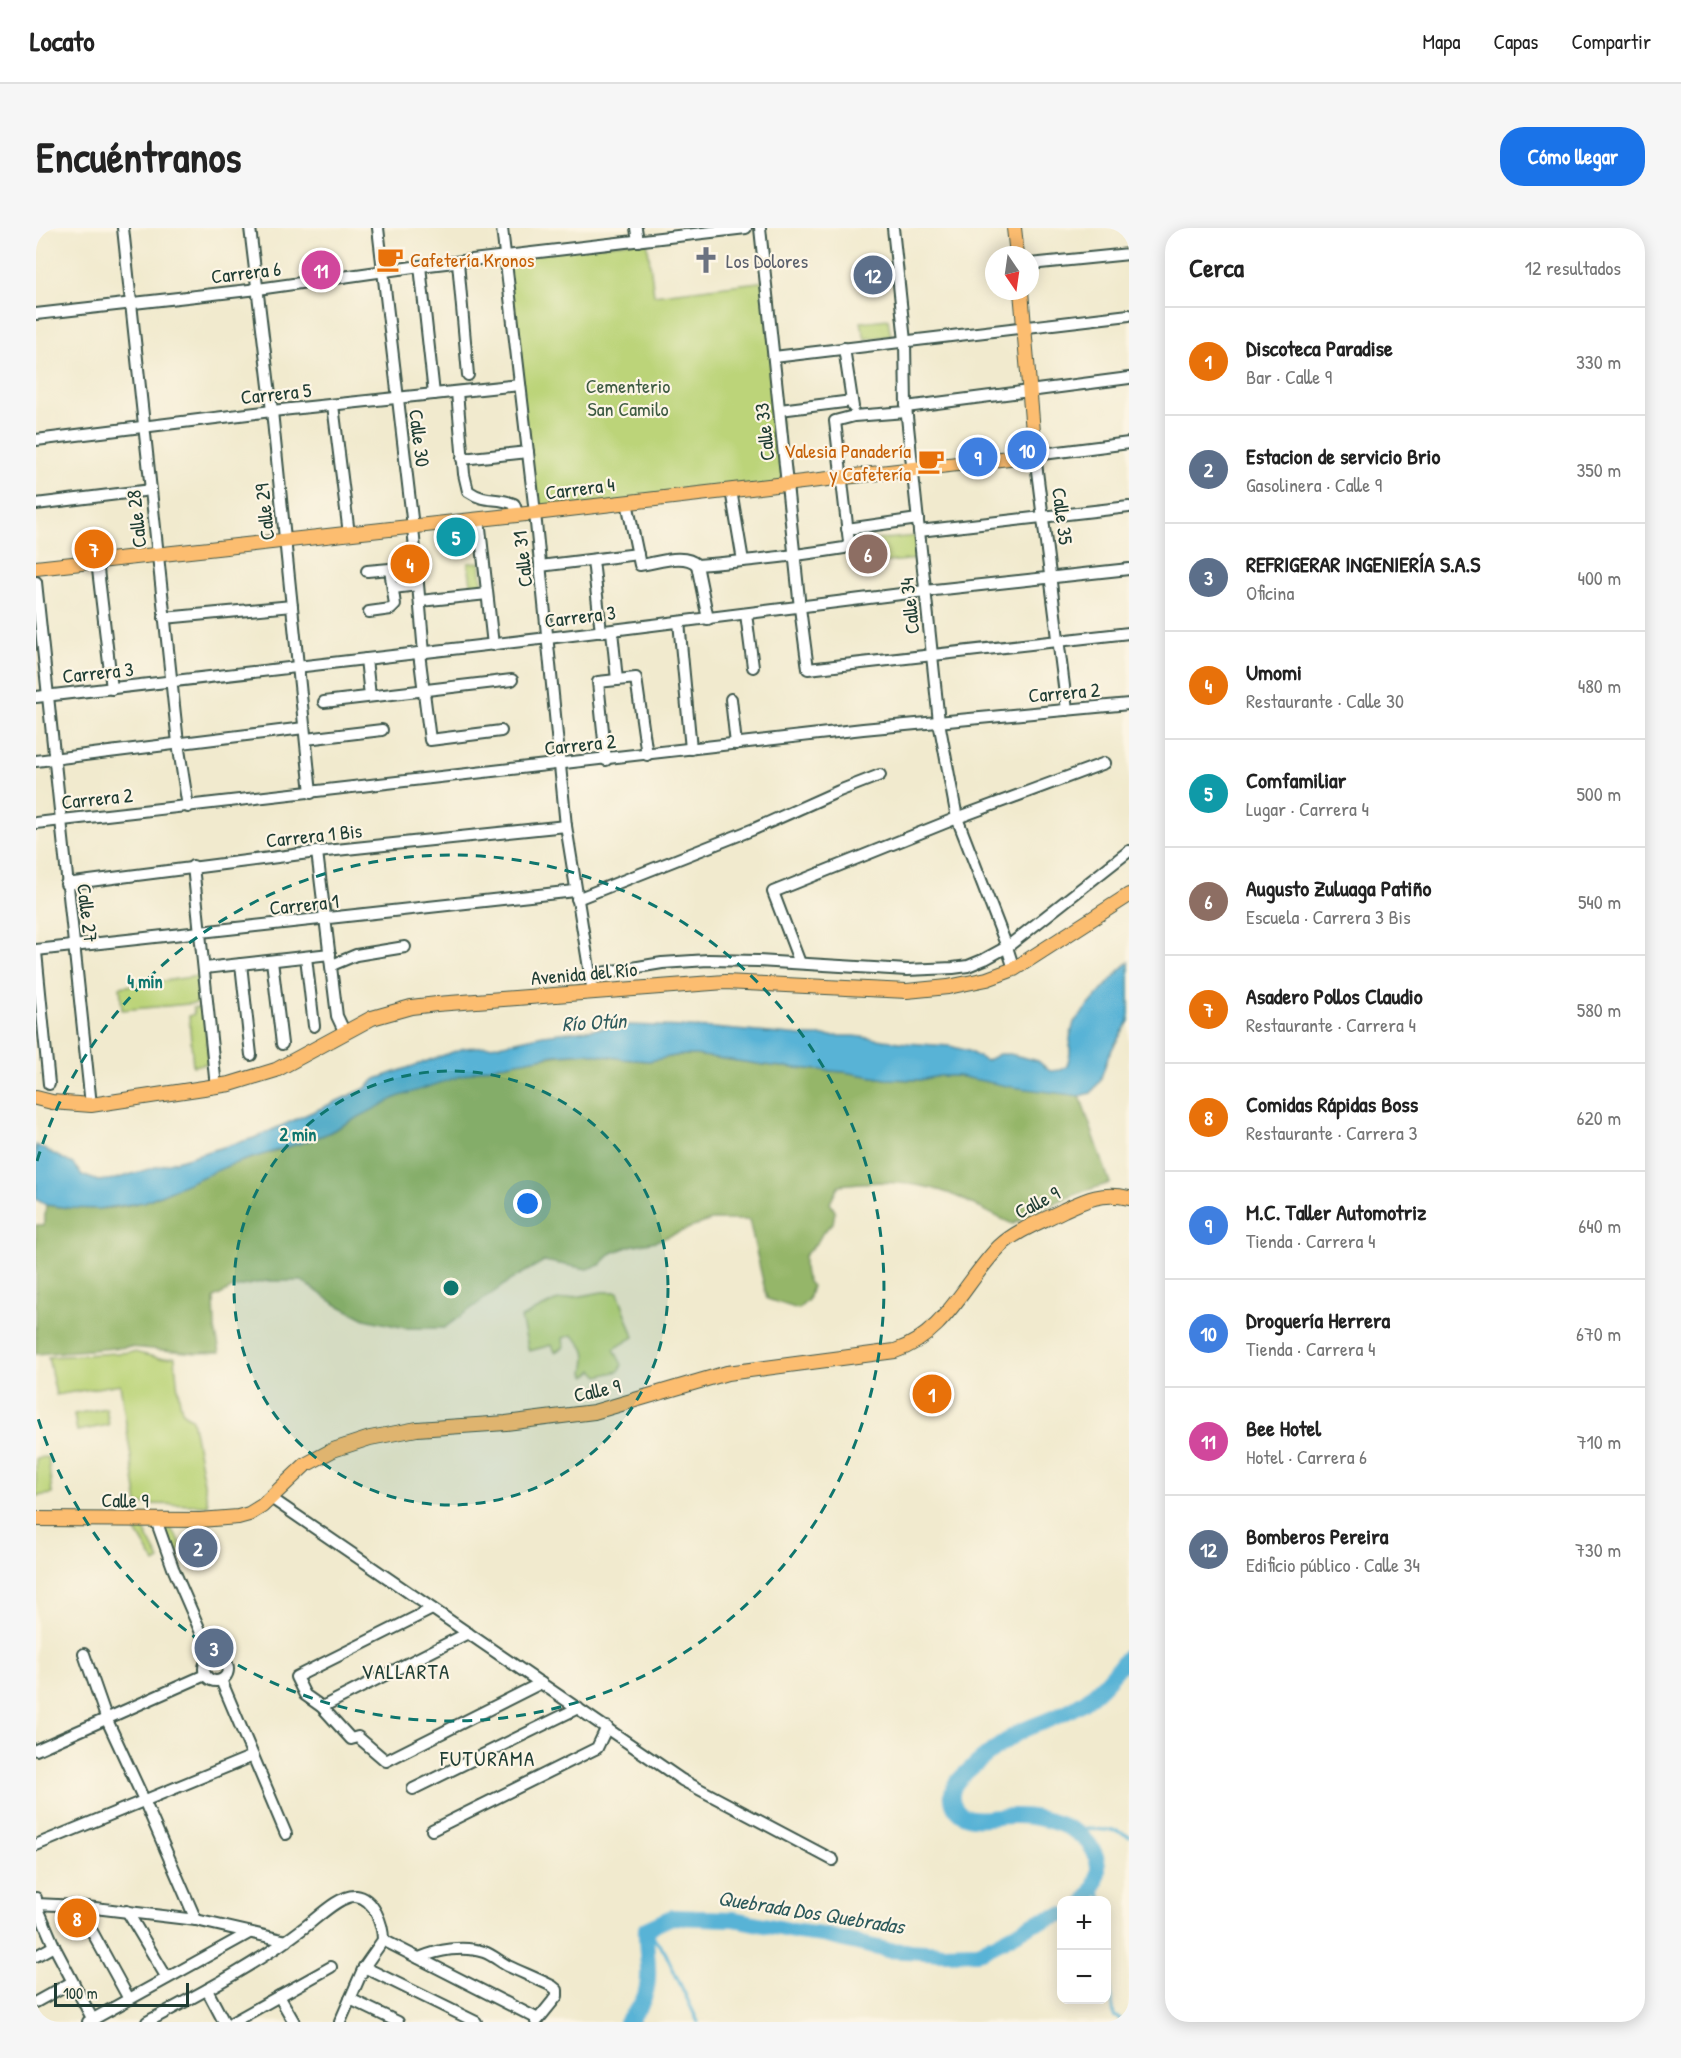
<!DOCTYPE html>
<html lang="es">
<head>
<meta charset="utf-8">
<style>
	body { margin:0; font-family:"Patrick Hand",sans-serif; background:#f6f6f6; color:#222 }
	.controls { position:absolute; right:18px; bottom:18px; display:grid; overflow:hidden; border-radius:12px; box-shadow:0 3px 15px #0003 }
	.controls button { width:54px; height:54px; display:grid; place-items:center; padding:0; border:0; border-bottom:2px solid #e0e0e0; background:#fff; color:#222; font:30px sans-serif }
	.compass { position:absolute; left:949px; top:18px; width:54px; height:54px; border-radius:50%; background:#fff; box-shadow:0 3px 15px #0003; rotate:167deg }
	.scale { position:absolute; left:18px; bottom:15px; width:135px; box-sizing:border-box; padding-left:6px; border:3px solid #1f3d34; border-top:0; font-size:16px; line-height:21px; white-space:nowrap; color:#1f3d34; -webkit-text-stroke:4px #fcf5e5; paint-order:stroke }
	.you { position:absolute; left:492px; top:976px; width:21px; height:21px; margin:-15px; border:4px solid #fff; border-radius:50%; background:#1a73e8; box-shadow:0 0 0 9px #1a73e833 }
	.badge { display:grid; place-items:center; width:39px; height:39px; border-radius:50%; background:#1a73e8; color:#fff; font-size:20px; font-weight:700 }
	.pin { position:absolute; translate:-50% -50%; border:3px solid #fff; box-shadow:0 2px 6px #0006 }
	.list { margin:0; padding:0; list-style:none }
	h2 { display:flex; justify-content:space-between; align-items:center; height:78px; margin:0; padding:0 24px; font-size:26px }
	h2 small { font-size:20px; font-weight:400; color:#767676 }
	.list li { display:grid; grid-template-columns:39px 1fr auto; gap:18px; align-items:center; box-sizing:border-box; height:108px; padding:0 24px; border-top:2px solid #e0e0e0 }
	.list b { display:block; font-size:22px; white-space:nowrap }
	.list p { margin:0; font-size:20px; white-space:nowrap; color:#767676 }
	.list em { font-size:20px; font-style:normal; color:#767676 }
	.map { position:relative; flex:none; width:1093px; height:1794px; overflow:hidden; border-radius:24px }
	header { display:flex; align-items:center; gap:36px; box-sizing:border-box; height:84px; padding:0 30px; background:#fff; border-bottom:2px solid #e0e0e0 }
	header strong { font-size:28px }
	nav { display:flex; gap:33px; margin-inline-start:auto; font-size:21px }
	.intro { display:flex; align-items:center; justify-content:space-between; box-sizing:border-box; height:144px; padding:0 36px }
	h1 { margin:0; font-size:42px }
	.button { padding:15px 27px; border-radius:24px; background:#1a73e8; color:#fff; font-size:21px; font-weight:700 }
	main { display:flex; gap:36px; padding:0 36px }
	aside { flex:1; background:#fff; border-radius:24px; box-shadow:0 3px 15px #0003 }
	.map>svg:first-child { display:block }
</style>
</head>
<body>
<header>
<strong>Locato</strong>
<nav><a>Mapa</a><a>Capas</a><a>Compartir</a></nav>
</header>
<div class="intro"><h1>Encuéntranos</h1><a class="button">Cómo llegar</a></div>
<main>
<div class="map">
<svg width="1093" height="1794" viewBox="0 0 1093 1794">
	<rect width="100%" height="100%" fill="#fcf5e5"/>
	<filter id="ink" filterUnits="userSpaceOnUse"><feTurbulence type="fractalNoise" baseFrequency=".0167" numOctaves="2"/><feDisplacementMap in="SourceGraphic" scale="12" xChannelSelector="R" yChannelSelector="G"/><feConvolveMatrix kernelMatrix="1 2 1 2 8 2 1 2 1" color-interpolation-filters="sRGB"/></filter>
	<filter id="wash" filterUnits="userSpaceOnUse"><feTurbulence type="fractalNoise" baseFrequency=".008" numOctaves="4" result="noise"/><feDisplacementMap in="SourceGraphic" scale="24" xChannelSelector="R" yChannelSelector="G"/><feGaussianBlur stdDeviation="1.35" result="paint"/><feColorMatrix in="noise" values="0 0 0 0 0 0 0 0 0 0 0 0 0 0 0 0 0 1.4 0 .05"/><feComposite in="paint" operator="in"/></filter>
	<g filter="url(#wash)">
		<rect width="100%" height="100%" fill="#f1eace"/>
		<g fill="#bcd479" stroke="#6e8856" stroke-width="1.5">
			<path d="M611 12 618 67 730 53 751 256 499 285 469 28Z"/>
			<path d="M852 91 855 108 829 111 825 94Z"/>
			<path d="M880 308 882 331 842 335 837 312Z"/>
			<path d="M444 334 447 361 436 362 432 335Z"/>
			<path d="M162 748 164 775 86 782 84 759Z"/>
			<path d="M168 779 173 835 157 838 153 788 158 786 157 780Z"/>
			<path d="M566 1064H582L598 1109 578 1121 586 1137 583 1143 563 1148 557 1142 551 1148 548 1145C552 1126 551 1120 536 1107L527 1110 528 1119 519 1124 516 1117 493 1123 485 1090 519 1073Z"/>
			<path d="M98 1124 123 1130 139 1129C140 1141 142 1178 148 1186 150 1187 155 1190 156 1191L172 1277 102 1276 84 1156 20 1167 12 1129Z"/>
			<path d="M70 1180 73 1197 41 1203 38 1186Z"/>
			<path d="M12 1229 16 1266 0 1268V1230Z"/>
			<path d="M101 1298 107 1300 124 1332 119 1335 100 1303Z"/>
			<path d="M133 1298 144 1313 145 1320 140 1328H136L128 1305Z"/>
		</g>
		<path fill="#95b669" stroke="#5a7a4e" stroke-width="1.5" d="M551 825 587 831 613 833 644 827H660L736 838 808 844 850 851 884 852 903 848H922L1044 868 1074 955C1039 965 1008 978 977 996 958 988 941 978 922 969 885 953 842 952 803 957L794 975 799 983 797 995 787 1004 782 1013 768 1028C768 1039 767 1051 776 1058L772 1072 762 1081 731 1071 713 992H675L620 1013 594 1018 576 1025 564 1037 551 1041 508 1033 475 1052 408 1100H369L329 1091 298 1075 266 1053H230L197 1060 178 1070 179 1101 184 1124 161 1125 93 1119 0 1126V997H8L10 977C41 982 78 983 109 973 138 963 164 947 193 937 224 926 257 920 288 907 313 896 336 880 361 869 421 844 487 829 551 825Z"/>
		<path fill="#58b3d6" stroke="#3c7885" stroke-width="1.5" d="M1093 734V793L1073 826 1064 853 1055 865 1044 868 976 859 922 848H903L884 852 850 851 808 844 736 838 660 827H644L613 833 587 831 551 825 519 827 450 840 361 869 290 906 268 914 194 937 108 974 63 981 34 980 10 977 0 971V917L37 936 46 947 62 953 79 951 218 910 328 861 340 851 428 820 463 817 507 807 594 797 677 800 766 808H818L871 815 914 818 932 823 950 833 963 826H974L1002 833 1014 843 1025 842 1031 838 1034 826V810L1038 794 1082 744Z"/>
		<g fill="none" stroke-linecap="round" stroke-linejoin="round">
			<g stroke="#58b3d6" stroke-width="3">
				<path d="M1031 1599 1081 1603 1093 1608"/>
				<path d="M1060 1654 1066 1672"/>
				<path d="M1070 1685V1704"/>
				<path d="M610 1701 629 1724 662 1794"/>
				<path d="M1070 1725 1078 1788 1089 1794"/>
				<path d="M602 1794 603 1779"/>
			</g>
			<g stroke="#58b3d6" stroke-width="16">
				<path d="M1050 1672C1060 1659 1066 1642 1059 1626 1047 1598 1004 1587 976 1588 961 1588 940 1594 927 1587 917 1581 913 1569 918 1559 923 1546 974 1509 987 1502 1005 1494 1024 1489 1041 1478 1062 1466 1078 1445 1093 1427"/>
				<path d="M590 1794C597 1786 606 1778 609 1767 616 1746 609 1723 610 1701L636 1689 698 1691 763 1704 787 1707 851 1722 908 1725 941 1724 948 1722 1001 1694 1026 1687"/>
			</g>
		</g>
	</g>
	<g filter="url(#ink)">
		<g fill="none" stroke-linecap="round" stroke-linejoin="round">
			<defs>
				<g id="minor">
					<path d="M87 0 142 515 152 579"/>
					<path d="M214 0 236 183 275 565"/>
					<path d="M342 0 377 299 388 425"/>
					<path d="M466 0 499 285 530 598 557 765"/>
					<path d="M600 0 602 13"/>
					<path d="M724 0 764 380 772 441 1093 405"/>
					<path d="M857 0 869 113 870 179 903 494 921 590 971 719 978 741"/>
					<path d="M422 34 432 147"/>
					<path d="M994 36 1093 26"/>
					<path d="M384 38 398 166"/>
					<path d="M0 86 222 61 384 38 710 0"/>
					<path d="M808 120 817 179"/>
					<path d="M738 129 1093 87"/>
					<path d="M421 164 428 246 432 263C451 276 459 268 478 276L482 287"/>
					<path d="M297 177 313 306"/>
					<path d="M870 179 1093 150"/>
					<path d="M744 182 816 173"/>
					<path d="M0 212 236 183 484 157"/>
					<path d="M426 231 492 224"/>
					<path d="M695 262 707 333"/>
					<path d="M591 274 604 337C621 335 648 324 661 337 711 333 759 328 808 320L811 319 813 314 799 193 818 188 870 184"/>
					<path d="M0 276 115 262"/>
					<path d="M443 291 457 417"/>
					<path d="M811 301 882 291"/>
					<path d="M883 303 1093 279"/>
					<path d="M557 332 565 404"/>
					<path d="M61 333 76 461"/>
					<path d="M661 337 672 391"/>
					<path d="M504 338 602 326"/>
					<path d="M331 343 354 341 359 377 355 381 333 384"/>
					<path d="M0 354 55 877"/>
					<path d="M357 360 382 357"/>
					<path d="M384 373 451 366"/>
					<path d="M710 386 717 439"/>
					<path d="M128 390 256 378"/>
					<path d="M643 394 655 521"/>
					<path d="M576 403 581 452"/>
					<path d="M383 425 394 512 465 503"/>
					<path d="M330 431 334 468"/>
					<path d="M0 469 512 410 889 363 1093 341"/>
					<path d="M695 471 700 516"/>
					<path d="M288 474 476 452"/>
					<path d="M1031 482 999 227 1093 215"/>
					<path d="M270 511 346 502"/>
					<path d="M570 532 562 454 600 450 611 527"/>
					<path d="M0 533 268 500"/>
					<path d="M0 595 827 501 1093 476"/>
					<path d="M281 624 301 788 309 805"/>
					<path d="M157 638 180 859"/>
					<path d="M30 656 281 624 530 598"/>
					<path d="M541 671 718 601 803 563 844 547"/>
					<path d="M0 722 539 663"/>
					<path d="M0 724 13 856"/>
					<path d="M270 729 278 798"/>
					<path d="M236 733 246 816"/>
					<path d="M764 735 737 664 921 590 1069 535"/>
					<path d="M205 736 215 827"/>
					<path d="M296 737 320 727 369 719"/>
					<path d="M169 740 294 726"/>
					<path d="M554 747 626 735 672 732 722 733 871 742 917 740 932 738 949 731 971 719 1093 623"/>
					<path d="M235 1270 646 1552 797 1632"/>
					<path d="M120 1292 137 1340 176 1430"/>
					<path d="M396 1381 260 1449 269 1467 286 1479 315 1511 322 1509 350 1533 505 1455"/>
					<path d="M48 1426 71 1492 108 1572 160 1692"/>
					<circle cx="180" cy="1441" r="12"/>
					<path d="M185 1452 250 1606"/>
					<path d="M286 1479 432 1405"/>
					<path d="M0 1522 169 1447"/>
					<path d="M377 1561 542 1480"/>
					<path d="M396 1602 561 1520 571 1499"/>
					<path d="M0 1617 217 1528"/>
					<path d="M0 1670V1676L18 1718 58 1794"/>
					<path d="M0 1676 42 1678 160 1692 251 1713"/>
					<path d="M42 1678 93 1771"/>
					<path d="M91 1683 131 1750"/>
					<path d="M347 1712 502 1791"/>
					<path d="M0 1728 18 1718"/>
					<path d="M383 1730C402 1722 427 1717 448 1724 457 1727 464 1734 472 1738 487 1745 502 1751 516 1758L521 1762V1768L500 1794"/>
					<path d="M328 1739 440 1794"/>
					<path d="M171 1762 188 1794"/>
					<path d="M243 1768 258 1794"/>
					<path d="M314 1771 362 1794"/>
					<path d="M0 1774 36 1754"/>
					<path d="M52 1794 213 1705"/>
					<path d="M111 1794C165 1765 221 1736 269 1699 281 1690 305 1666 320 1668 338 1670 347 1697 347 1712L328 1739 304 1794"/>
					<path d="M197 1794 295 1739"/>
				</g>
				<g id="major">
					<path d="M978 0 981 27"/>
					<path d="M0 340 499 285 999 227 985 63"/>
					<path d="M0 870 16 874 55 877 194 856 240 842 336 790 375 779 401 776 689 754 871 763 912 759 951 751 978 741 1093 667"/>
					<path d="M0 1291 164 1292 202 1289 213 1286 226 1278 269 1237 297 1222 334 1210 381 1201 470 1195 558 1184 691 1145 859 1123C909 1107 929 1053 964 1018 981 1002 1007 993 1028 982 1051 971 1067 964 1093 970"/>
				</g>
			</defs>
			<use href="#minor" stroke="#3e574b" stroke-width="14"/>
			<use href="#major" stroke="#3e574b" stroke-width="16"/>
			<use href="#minor" stroke="#fff" stroke-width="10"/>
			<use href="#major" stroke="#fcbd6f" stroke-width="14"/>
		</g>
	</g>
	<circle cx="415" cy="1060" r="217" fill="#0f766e" fill-opacity=".12"/>
	<g fill="none" stroke="#0f766e" stroke-width="3" stroke-dasharray="10 8">
		<circle cx="415" cy="1060" r="217"/>
		<path d="M1 933A433 433 0 1 1 1 1187"/>
	</g>
	<defs>
		<symbol id="cafe-bare" viewBox="-9 -9 18 18"><path d="M-5.5-4.5H6V0H3Q3 3.5 0 3.5H-2.5Q-5.5 3.5-5.5 0ZM3-3.2v2h1.7v-2ZM-6 4.5H4V6H-6Z" fill="#e8710a" stroke="#fcf5e5" stroke-width="2.5" paint-order="stroke"/></symbol>
		<symbol id="church-bare" viewBox="-9 -9 18 18"><path d="M-1.2-6h2.4v3.5h3.3v2.4h-3.3V6h-2.4V-.1h-3.3v-2.4h3.3Z" fill="#6b7280" stroke="#fcf5e5" stroke-width="2.5" paint-order="stroke"/></symbol>
	</defs>
	<g fill-rule="evenodd">
		<use href="#cafe-bare" x="335" y="12" width="38" height="38"/>
		<use href="#church-bare" x="651" y="13" width="38" height="38"/>
		<use href="#cafe-bare" x="876" y="214" width="38" height="38"/>
	</g>
	<g text-anchor="middle" dominant-baseline="central" stroke-width="4.5" stroke-linejoin="round" paint-order="stroke">
		<g font-size="20" fill="#c56008" stroke="#fcf5e5" text-anchor="start">
			<text x="374" y="31">Cafetería Kronos</text>
			<text x="875" y="222" text-anchor="end">Valesia Panadería<tspan x="875" dy="23">y Cafetería</tspan></text>
		</g>
		<g font-size="20" fill="#5b616d" stroke="#fcf5e5" text-anchor="start">
			<text x="690" y="32">Los Dolores</text>
		</g>
		<g font-size="20" fill="#1f3d34" stroke="#fcf5e5">
			<text transform="translate(210 44) rotate(-7)">Carrera 6</text>
			<text transform="translate(240 165) rotate(-6)">Carrera 5</text>
			<text transform="translate(728 204) rotate(-96)">Calle 33</text>
			<text transform="translate(384 210) rotate(83)">Calle 30</text>
			<text transform="translate(544 260) rotate(-7)">Carrera 4</text>
			<text transform="translate(228 284) rotate(-96)">Calle 29</text>
			<text transform="translate(1027 288) rotate(83)">Calle 35</text>
			<text transform="translate(100 291) rotate(-96)">Calle 28</text>
			<text transform="translate(486 331) rotate(-96)">Calle 31</text>
			<text transform="translate(873 378) rotate(-96)">Calle 34</text>
			<text transform="translate(544 388) rotate(-7)">Carrera 3</text>
			<text transform="translate(62 444) rotate(-6)">Carrera 3</text>
			<text transform="translate(1028 464) rotate(-5)">Carrera 2</text>
			<text transform="translate(544 516) rotate(-6)">Carrera 2</text>
			<text transform="translate(61 570) rotate(-6)">Carrera 2</text>
			<text transform="translate(278 607) rotate(-6)">Carrera 1 Bis</text>
			<text transform="translate(268 676) rotate(-6)">Carrera 1</text>
			<text transform="translate(52 685) rotate(83)">Calle 27</text>
			<text transform="translate(548 745) rotate(-5)">Avenida del Río</text>
			<text transform="translate(1001 974) rotate(-27)">Calle 9</text>
			<text transform="translate(561 1162) rotate(-12)">Calle 9</text>
			<text transform="translate(89 1272) rotate(1)">Calle 9</text>
		</g>
		<g font-size="20" fill="#3e5b42" stroke="#fcf5e5">
			<text x="592" y="157">Cementerio<tspan x="592" dy="23">San Camilo</tspan></text>
		</g>
		<g font-size="21" font-style="italic" fill="#2d5a5c" stroke="#fcf5e5">
			<text transform="translate(558 794) rotate(-3)">Río Otún</text>
			<text transform="translate(775 1684) rotate(9)">Quebrada Dos Quebradas</text>
		</g>
		<g font-size="21" letter-spacing="1.5" fill="#1f3d34" stroke="#fcf5e5">
			<text x="370" y="1443">VALLARTA</text>
			<text x="452" y="1530">FUTURAMA</text>
		</g>
	</g>
	<circle cx="415" cy="1060" r="9" fill="#0f766e" stroke="#fcf5e5" stroke-width="3"/>
	<g font-size="18" text-anchor="middle" font-weight="bold" fill="#0f766e" stroke="#fcf5e5" stroke-width="4.5" stroke-linejoin="round" paint-order="stroke">
		<text x="109" y="760">4 min</text>
		<text x="262" y="913">2 min</text>
	</g>
</svg>
<div class="controls">
<button>+</button>
<button>−</button>
</div>
<svg class="compass" viewBox="-18 -18 36 36"><path d="M0-13l5 13h-10z" fill="#e53935"/><path d="M0 13l5-13h-10z" fill="#767676"/></svg>
<div class="scale">100 m</div>
<div class="you"></div>
<div class="pin badge" style="left:896px;top:1166px;background:#e8710a">1</div>
<div class="pin badge" style="left:162px;top:1320px;background:#5c6f8a">2</div>
<div class="pin badge" style="left:178px;top:1420px;background:#5c6f8a">3</div>
<div class="pin badge" style="left:374px;top:336px;background:#e8710a">4</div>
<div class="pin badge" style="left:420px;top:309px;background:#0f9aa8">5</div>
<div class="pin badge" style="left:832px;top:326px;background:#8d6e63">6</div>
<div class="pin badge" style="left:58px;top:321px;background:#e8710a">7</div>
<div class="pin badge" style="left:41px;top:1690px;background:#e8710a">8</div>
<div class="pin badge" style="left:942px;top:229px;background:#3f7fe0">9</div>
<div class="pin badge" style="left:991px;top:222px;background:#3f7fe0">10</div>
<div class="pin badge" style="left:285px;top:42px;background:#d1479c">11</div>
<div class="pin badge" style="left:837px;top:47px;background:#5c6f8a">12</div>
</div>
<aside>
<h2>Cerca<small>12 resultados</small></h2>
<ul class="list">
<li><span class="badge" style="background:#e8710a">1</span><div><b>Discoteca Paradise</b><p>Bar · Calle 9</p></div><em>330 m</em></li>
<li><span class="badge" style="background:#5c6f8a">2</span><div><b>Estacion de servicio Brio</b><p>Gasolinera · Calle 9</p></div><em>350 m</em></li>
<li><span class="badge" style="background:#5c6f8a">3</span><div><b>REFRIGERAR INGENIERÍA S.A.S</b><p>Oficina</p></div><em>400 m</em></li>
<li><span class="badge" style="background:#e8710a">4</span><div><b>Umomi</b><p>Restaurante · Calle 30</p></div><em>480 m</em></li>
<li><span class="badge" style="background:#0f9aa8">5</span><div><b>Comfamiliar</b><p>Lugar · Carrera 4</p></div><em>500 m</em></li>
<li><span class="badge" style="background:#8d6e63">6</span><div><b>Augusto Zuluaga Patiño</b><p>Escuela · Carrera 3 Bis</p></div><em>540 m</em></li>
<li><span class="badge" style="background:#e8710a">7</span><div><b>Asadero Pollos Claudio</b><p>Restaurante · Carrera 4</p></div><em>580 m</em></li>
<li><span class="badge" style="background:#e8710a">8</span><div><b>Comidas Rápidas Boss</b><p>Restaurante · Carrera 3</p></div><em>620 m</em></li>
<li><span class="badge" style="background:#3f7fe0">9</span><div><b>M.C. Taller Automotriz</b><p>Tienda · Carrera 4</p></div><em>640 m</em></li>
<li><span class="badge" style="background:#3f7fe0">10</span><div><b>Droguería Herrera</b><p>Tienda · Carrera 4</p></div><em>670 m</em></li>
<li><span class="badge" style="background:#d1479c">11</span><div><b>Bee Hotel</b><p>Hotel · Carrera 6</p></div><em>710 m</em></li>
<li><span class="badge" style="background:#5c6f8a">12</span><div><b>Bomberos Pereira</b><p>Edificio público · Calle 34</p></div><em>730 m</em></li>
</ul>
</aside>
</main>
</body>
</html>
